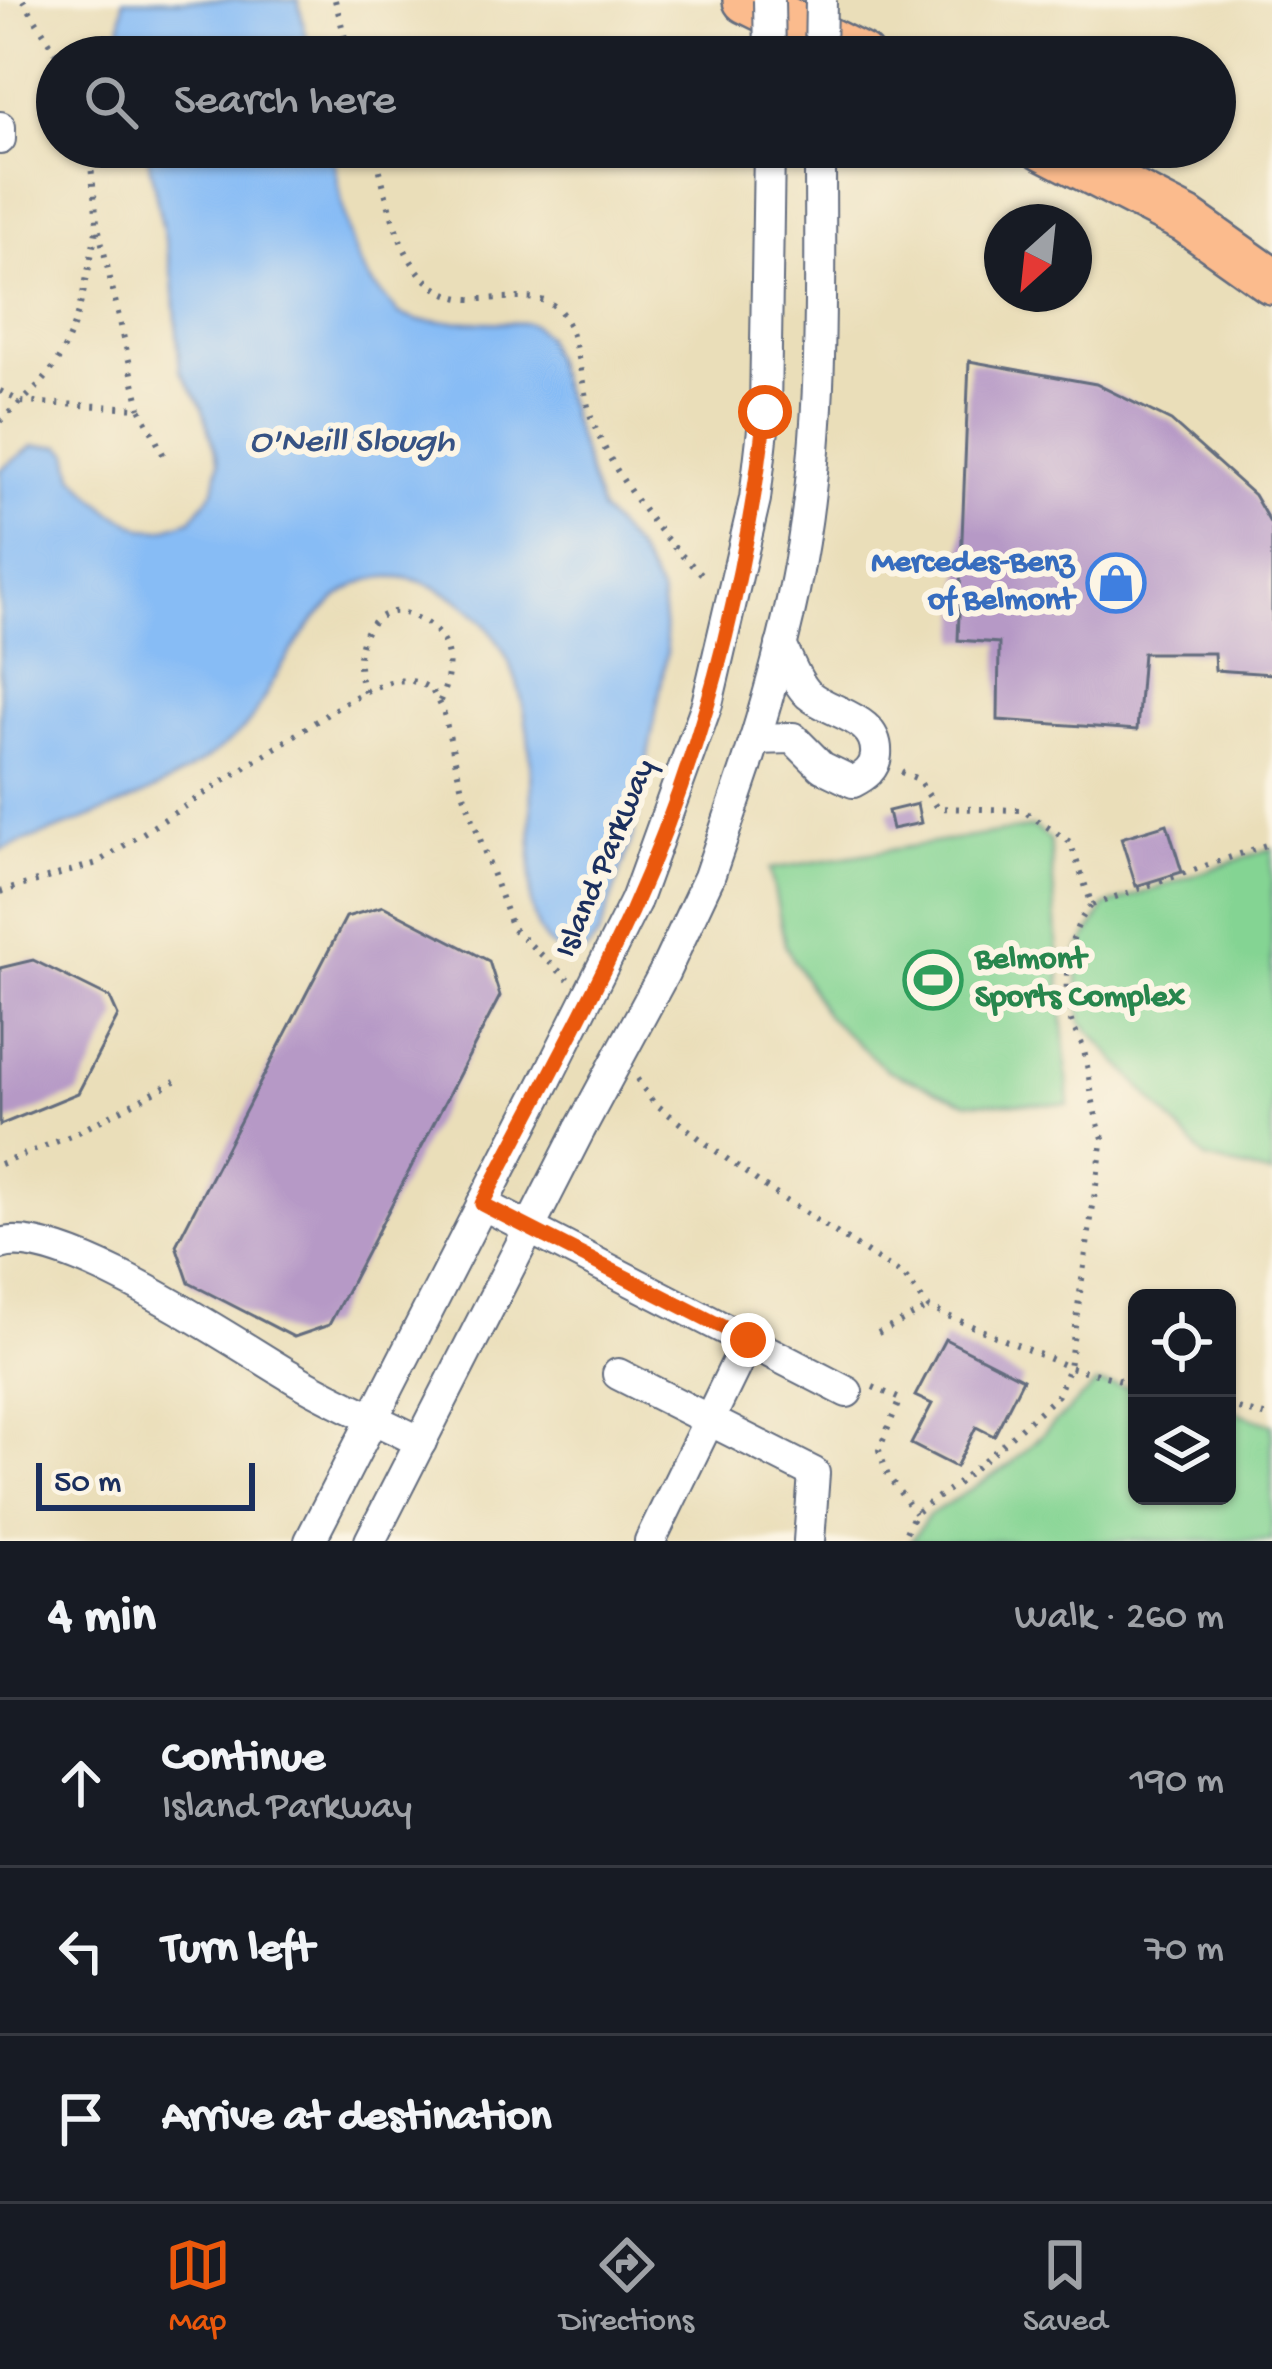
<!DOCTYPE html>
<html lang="en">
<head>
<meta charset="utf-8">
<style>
	body { margin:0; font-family:"Gochi Hand",sans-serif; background:#20242c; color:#f1f3f6 }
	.controls { position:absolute; right:36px; bottom:36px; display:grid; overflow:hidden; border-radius:18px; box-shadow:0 3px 9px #0004 }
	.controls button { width:108px; height:108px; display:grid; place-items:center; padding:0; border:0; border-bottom:3px solid #363941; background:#171b24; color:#f1f3f6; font:60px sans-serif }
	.compass { position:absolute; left:984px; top:204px; width:108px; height:108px; border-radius:50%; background:#171b24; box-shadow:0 3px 9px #0004; rotate:207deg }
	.scale { position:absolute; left:36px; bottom:30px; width:219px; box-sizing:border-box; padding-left:12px; border:6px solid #1b2f5e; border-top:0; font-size:33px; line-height:42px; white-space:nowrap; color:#1b2f5e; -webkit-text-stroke:9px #fcf5e5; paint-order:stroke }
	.stop { position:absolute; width:36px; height:36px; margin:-27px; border:9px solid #ea580c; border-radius:50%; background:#fff }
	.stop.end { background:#ea580c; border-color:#fff; box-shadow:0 3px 12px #0008 }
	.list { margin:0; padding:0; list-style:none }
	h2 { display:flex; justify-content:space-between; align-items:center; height:156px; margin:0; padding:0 48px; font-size:51px }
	h2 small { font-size:39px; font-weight:400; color:#9ea1a6 }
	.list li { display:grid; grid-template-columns:78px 1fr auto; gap:36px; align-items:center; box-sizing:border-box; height:168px; padding:0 48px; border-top:3px solid #363941 }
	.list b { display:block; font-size:45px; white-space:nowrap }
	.list p { margin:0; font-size:39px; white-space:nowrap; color:#9ea1a6 }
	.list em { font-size:39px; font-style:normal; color:#9ea1a6 }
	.icon { flex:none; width:66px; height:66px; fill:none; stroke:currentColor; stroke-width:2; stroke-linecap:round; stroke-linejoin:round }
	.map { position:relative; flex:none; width:1272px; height:1541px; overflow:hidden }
	.search { position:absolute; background:#171b24; box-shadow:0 3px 9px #0004; left:36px; right:36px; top:36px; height:132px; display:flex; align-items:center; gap:30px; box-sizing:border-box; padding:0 42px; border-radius:66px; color:#9ea1a6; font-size:45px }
	.sheet { height:660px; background:#171b24 }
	nav { display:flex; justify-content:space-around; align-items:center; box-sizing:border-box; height:168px; border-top:3px solid #363941; background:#171b24; font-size:33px; color:#9ea1a6 }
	nav a { display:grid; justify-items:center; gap:6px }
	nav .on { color:#ea580c }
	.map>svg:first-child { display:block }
</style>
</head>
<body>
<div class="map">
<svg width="1272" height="1541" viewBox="0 0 1272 1541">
	<rect width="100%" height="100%" fill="#fcf5e5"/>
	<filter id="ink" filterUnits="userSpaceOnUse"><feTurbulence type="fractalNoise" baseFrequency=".00833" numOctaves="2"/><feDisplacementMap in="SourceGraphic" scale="24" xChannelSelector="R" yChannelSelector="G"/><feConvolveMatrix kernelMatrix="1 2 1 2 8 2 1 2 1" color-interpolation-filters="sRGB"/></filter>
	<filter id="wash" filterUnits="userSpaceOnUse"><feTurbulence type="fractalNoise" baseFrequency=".004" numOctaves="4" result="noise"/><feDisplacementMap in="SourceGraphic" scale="48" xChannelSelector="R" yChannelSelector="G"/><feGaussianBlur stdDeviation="2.7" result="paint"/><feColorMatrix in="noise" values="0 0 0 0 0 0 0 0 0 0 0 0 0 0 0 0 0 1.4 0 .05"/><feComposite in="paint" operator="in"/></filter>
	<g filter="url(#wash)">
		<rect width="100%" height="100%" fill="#eadeb9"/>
		<g fill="#84d493" stroke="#508278" stroke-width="3">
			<path d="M1034 827 1050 840 1069 1105 965 1102 887 1070 826 1015 785 945 770 869Z"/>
			<path d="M1272 848V1175L1206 1159 1081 1021 1076 955 1105 906Z"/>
			<path d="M1096 1384 1137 1388V1496H1227V1409L1272 1424V1541H911L929 1515 1010 1465Z"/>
		</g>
		<g fill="#87bcf5" stroke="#5176aa" stroke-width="3">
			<path d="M123 0H298L311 57H128L120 36Z"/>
			<path d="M146 147H331C341 187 344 243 368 278 376 291 390 301 399 314L419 321 525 323 533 325 545 337 601 511 636 550 661 594 667 652 634 832 599 935 585 952C548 958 537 933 531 903 529 793 554 639 432 586 403 573 372 573 346 591 316 611 290 652 272 683 263 698 255 718 243 729 176 793 85 819 0 850V470L33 446H61L69 453 74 476 93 496 110 511 143 529 161 530 191 520 214 490 219 462 202 406 180 370 173 278Z"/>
		</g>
		<g id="blocks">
			<g fill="#b699c6">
				<path d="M969 361 1096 384 1171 421 1254 495 1272 526V674L1215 670 1214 653H1143L1137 730 998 720 999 643 958 640Z"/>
				<path d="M917 804 921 823 892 829 888 811Z"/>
				<path d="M1167 824 1182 872 1136 886 1121 838Z"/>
				<path d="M383 906 489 961 500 996 329 1325 294 1337 189 1283 176 1245 346 917Z"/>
				<path d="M33 960 110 998 118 1016 78 1093 0 1125V968Z"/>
				<path d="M945 1339 1023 1379 994 1436 976 1427 956 1467 911 1444 932 1404 915 1396Z"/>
			</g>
		</g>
	</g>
	<g filter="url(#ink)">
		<use href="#blocks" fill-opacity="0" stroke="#636c7e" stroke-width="3"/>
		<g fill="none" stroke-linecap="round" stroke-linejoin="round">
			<defs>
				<g id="minor">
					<path d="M0 127V139"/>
					<path d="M755 739 793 738 822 767 853 782C865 776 875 769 876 755 879 717 831 714 809 695 796 683 789 661 781 645"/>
					<path d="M747 765C770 693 791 618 803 542 824 413 820 278 820 147"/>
					<path d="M636 900 707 704 755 499 765 412 769 147"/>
					<path d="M482 1204 847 1392"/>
					<path d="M0 1244C60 1224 233 1342 289 1375 331 1401 378 1420 421 1442"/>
					<path d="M618 1374 814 1473 809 1541"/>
					<path d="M310 1541 547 1078"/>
					<path d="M370 1541 580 1129"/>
					<path d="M650 1541 748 1340"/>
				</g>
				<g id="highway">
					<path d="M746 0 861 57"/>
					<path d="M1044 147 1186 220 1272 281"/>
				</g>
			</defs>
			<use href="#minor" stroke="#636c7e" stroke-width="34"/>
			<use href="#highway" stroke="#636c7e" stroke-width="50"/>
			<g stroke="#636c7e" stroke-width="6" stroke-dasharray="3 9" stroke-linecap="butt">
				<path d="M23 0 59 57"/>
				<path d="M335 0 350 57"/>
				<path d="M89 147 97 222 140 408"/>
				<path d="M374 147C388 197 398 286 461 298 478 301 499 297 516 298 532 298 547 298 559 310 577 329 582 387 590 414 607 466 663 544 706 577"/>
				<path d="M0 391 21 402 140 408 164 456"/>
				<path d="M0 421C14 408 30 395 43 381 78 341 87 276 97 226"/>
				<path d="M365 692C353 665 357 619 393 612 402 611 413 616 421 620 455 639 453 672 439 703"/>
				<path d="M901 772 918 779 937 808 1022 810 1070 842 1092 905C1066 931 1062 986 1071 1021 1073 1030 1080 1038 1083 1047 1091 1078 1091 1108 1103 1138L1069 1367 1058 1395 957 1484 915 1513 902 1541"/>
				<path d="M0 892 97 863 346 702C373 687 403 669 432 690L444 714 462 789 512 928 568 979"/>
				<path d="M1092 905 1272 843"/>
				<path d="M637 1079 653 1102 712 1148 771 1191 905 1277 929 1308 1069 1367 1137 1384"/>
				<path d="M0 1164 73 1135 175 1081"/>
				<path d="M878 1333 929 1308"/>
				<path d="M873 1387 900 1399 879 1450 888 1476 915 1513"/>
				<path d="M1227 1406 1272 1418"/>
			</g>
			<use href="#minor" stroke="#fff" stroke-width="30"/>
			<use href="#highway" stroke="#fbbb8d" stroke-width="45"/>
			<defs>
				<g id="minor-bridge">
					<path d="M769 0 770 57"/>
					<path d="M820 57 821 0"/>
					<path d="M547 1078 636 900"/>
					<path d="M580 1129 664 973 709 877 747 765"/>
				</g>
			</defs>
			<use href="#minor-bridge" stroke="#636c7e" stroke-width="34" stroke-linecap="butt"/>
			<use href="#minor-bridge" stroke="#fff" stroke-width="30"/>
		</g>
	</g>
	<g fill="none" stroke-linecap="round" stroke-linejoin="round" filter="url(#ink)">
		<path stroke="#ea580c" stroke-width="15" d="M748 1340 482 1204C532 1107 586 1011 631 912 702 754 746 583 765 412"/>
	</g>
	<defs>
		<symbol id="shop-ring" viewBox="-11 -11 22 22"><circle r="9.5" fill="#fcf5e5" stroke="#3f7fe0" stroke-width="1.5"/><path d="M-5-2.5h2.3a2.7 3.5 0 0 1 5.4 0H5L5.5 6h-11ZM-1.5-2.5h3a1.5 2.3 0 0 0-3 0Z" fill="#3f7fe0"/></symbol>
		<symbol id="stadium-ring" viewBox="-11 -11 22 22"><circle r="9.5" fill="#fcf5e5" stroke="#2e9e5b" stroke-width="1.5"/><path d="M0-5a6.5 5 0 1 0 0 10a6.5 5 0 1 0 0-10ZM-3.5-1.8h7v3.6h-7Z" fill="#2e9e5b"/></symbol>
	</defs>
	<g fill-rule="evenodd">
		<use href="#shop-ring" x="1083" y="550" width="66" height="66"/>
		<use href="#stadium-ring" x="900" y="947" width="66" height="66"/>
	</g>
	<g text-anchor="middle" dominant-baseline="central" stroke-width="12" stroke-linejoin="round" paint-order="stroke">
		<g font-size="33" font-weight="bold" fill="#366cbe" stroke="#fcf5e5" text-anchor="end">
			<text x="1074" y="564">Mercedes-Benz<tspan x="1074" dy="38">of Belmont</tspan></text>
		</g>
		<g font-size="33" fill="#1b2f5e" stroke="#fcf5e5">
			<text transform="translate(607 859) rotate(-67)">Island Parkway</text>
		</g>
		<g font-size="33" font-weight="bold" fill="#27864d" stroke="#fcf5e5" text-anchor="start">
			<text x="975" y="961">Belmont<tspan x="975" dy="38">Sports Complex</tspan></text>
		</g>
		<g font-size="36" font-style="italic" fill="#365284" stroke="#fcf5e5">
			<text x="352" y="443">O'Neill Slough</text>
		</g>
	</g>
</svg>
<div class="controls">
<button><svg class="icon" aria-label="locate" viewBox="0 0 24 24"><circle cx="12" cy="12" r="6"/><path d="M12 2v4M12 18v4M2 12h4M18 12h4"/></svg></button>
<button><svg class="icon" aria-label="layers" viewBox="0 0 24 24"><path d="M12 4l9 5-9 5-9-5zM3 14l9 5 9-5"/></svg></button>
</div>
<svg class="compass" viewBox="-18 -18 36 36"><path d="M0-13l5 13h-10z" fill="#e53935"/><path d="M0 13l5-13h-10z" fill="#9ea1a6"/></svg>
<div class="scale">50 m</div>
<div class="stop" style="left:765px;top:412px"></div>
<div class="stop end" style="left:748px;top:1340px"></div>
<div class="search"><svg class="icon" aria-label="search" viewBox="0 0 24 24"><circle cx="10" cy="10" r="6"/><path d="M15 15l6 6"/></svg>Search here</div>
</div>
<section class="sheet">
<h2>4 min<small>Walk · 260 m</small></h2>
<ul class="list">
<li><svg class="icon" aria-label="ahead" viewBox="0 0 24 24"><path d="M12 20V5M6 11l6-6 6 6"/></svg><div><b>Continue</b><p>Island Parkway</p></div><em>190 m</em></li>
<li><svg class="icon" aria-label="left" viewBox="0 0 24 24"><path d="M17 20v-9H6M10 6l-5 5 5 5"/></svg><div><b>Turn left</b></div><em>70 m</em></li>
<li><svg class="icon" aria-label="arrive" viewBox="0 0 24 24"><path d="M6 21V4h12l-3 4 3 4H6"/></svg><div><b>Arrive at destination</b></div></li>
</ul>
</section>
<nav>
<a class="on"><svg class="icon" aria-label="map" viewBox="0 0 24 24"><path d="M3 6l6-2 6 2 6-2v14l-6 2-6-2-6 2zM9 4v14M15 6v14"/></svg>Map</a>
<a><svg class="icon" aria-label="directions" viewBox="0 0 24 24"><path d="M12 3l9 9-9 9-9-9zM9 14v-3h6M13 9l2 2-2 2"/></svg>Directions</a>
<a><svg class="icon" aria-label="saved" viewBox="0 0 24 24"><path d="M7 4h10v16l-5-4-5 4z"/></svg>Saved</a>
</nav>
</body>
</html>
